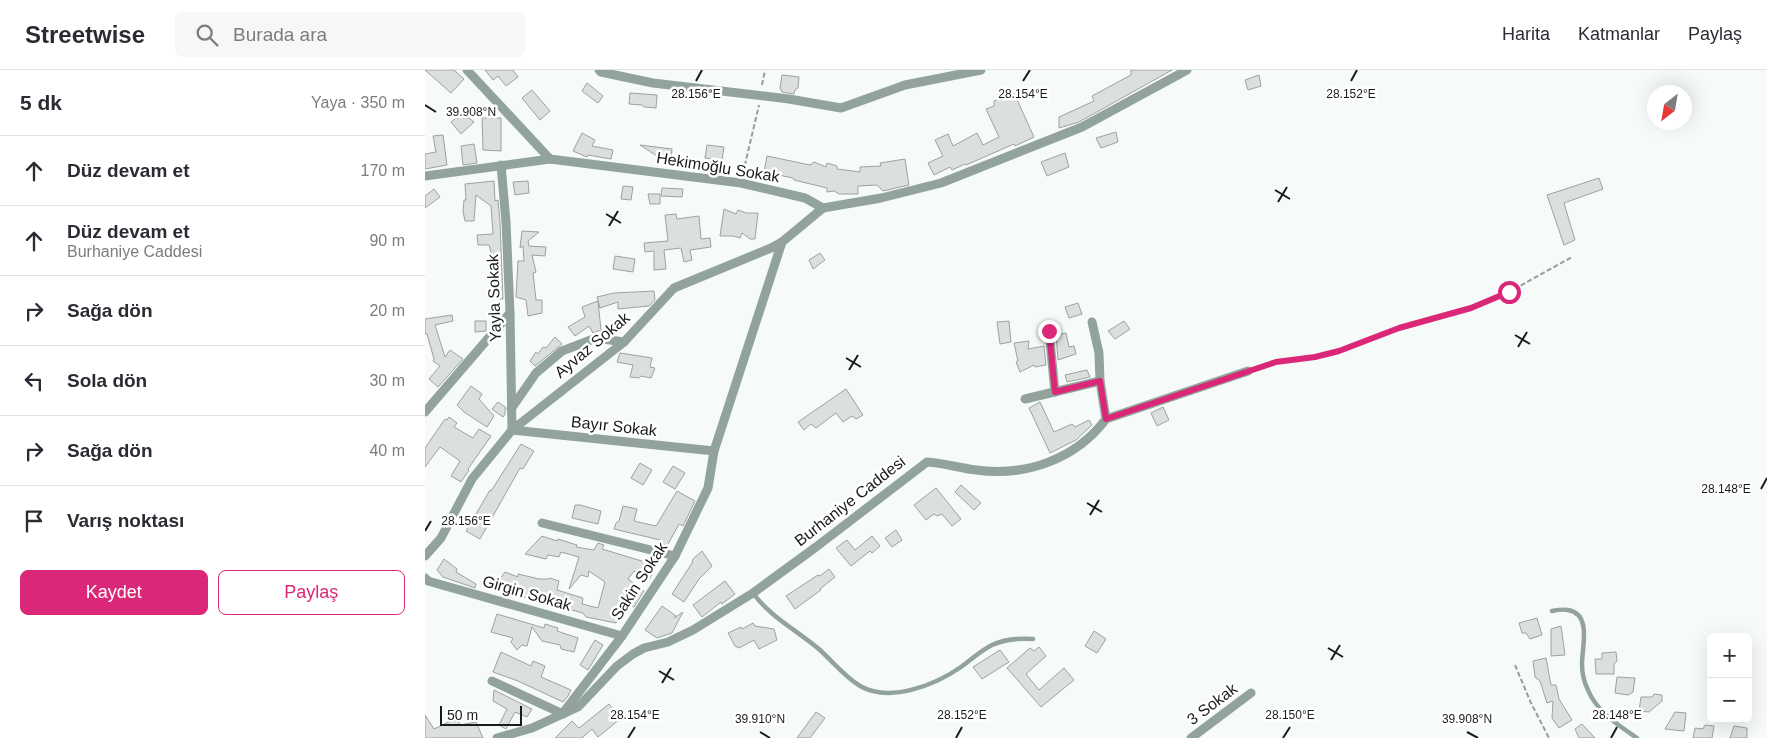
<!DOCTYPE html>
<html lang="tr">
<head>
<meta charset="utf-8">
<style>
	body { margin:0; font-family:Arial,sans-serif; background:#f7f7f7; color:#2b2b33 }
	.controls { position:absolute; right:15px; bottom:15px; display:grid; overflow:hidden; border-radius:8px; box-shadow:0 5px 20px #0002 }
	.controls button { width:45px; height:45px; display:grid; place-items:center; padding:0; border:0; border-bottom:1px solid #e1e1e2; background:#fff; color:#2b2b33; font:25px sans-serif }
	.compass { position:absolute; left:1222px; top:15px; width:45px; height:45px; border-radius:50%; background:#fff; box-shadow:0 5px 20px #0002; rotate:211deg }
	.scale { position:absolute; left:15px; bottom:12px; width:82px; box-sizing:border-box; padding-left:5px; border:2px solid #1a1c1b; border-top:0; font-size:14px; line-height:18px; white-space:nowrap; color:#1a1c1b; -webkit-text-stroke:4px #fff; paint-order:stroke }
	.stop { position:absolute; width:15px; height:15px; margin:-11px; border:4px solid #db2777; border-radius:50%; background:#fff }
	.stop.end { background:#db2777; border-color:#fff; box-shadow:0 1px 5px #0008 }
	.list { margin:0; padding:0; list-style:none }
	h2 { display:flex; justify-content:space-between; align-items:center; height:65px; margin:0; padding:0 20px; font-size:21px }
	h2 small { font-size:16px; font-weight:400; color:#7c7c81 }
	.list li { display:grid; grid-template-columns:32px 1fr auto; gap:15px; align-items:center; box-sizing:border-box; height:70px; padding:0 20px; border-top:1px solid #e1e1e2 }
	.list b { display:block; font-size:19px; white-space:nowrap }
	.list p { margin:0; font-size:16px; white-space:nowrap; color:#7c7c81 }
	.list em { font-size:16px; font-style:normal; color:#7c7c81 }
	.actions { display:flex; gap:10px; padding:15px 20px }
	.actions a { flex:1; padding:11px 0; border:1px solid #db2777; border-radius:8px; text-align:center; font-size:18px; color:#db2777 }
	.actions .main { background:#db2777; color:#fff }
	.icon { flex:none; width:28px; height:28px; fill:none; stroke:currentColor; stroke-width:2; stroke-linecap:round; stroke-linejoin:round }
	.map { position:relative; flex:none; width:1342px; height:668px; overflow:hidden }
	header { display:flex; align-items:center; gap:30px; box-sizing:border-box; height:70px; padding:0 25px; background:#fff; border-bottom:1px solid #e1e1e2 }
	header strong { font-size:24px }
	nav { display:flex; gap:28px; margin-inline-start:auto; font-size:18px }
	.search { width:350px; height:45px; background:#f7f7f7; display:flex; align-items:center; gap:12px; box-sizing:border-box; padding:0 18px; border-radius:8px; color:#7c7c81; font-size:19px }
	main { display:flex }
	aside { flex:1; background:#fff }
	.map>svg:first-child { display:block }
</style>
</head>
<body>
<header>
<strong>Streetwise</strong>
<div class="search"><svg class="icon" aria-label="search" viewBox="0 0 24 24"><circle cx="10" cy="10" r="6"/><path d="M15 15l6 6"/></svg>Burada ara</div>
<nav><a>Harita</a><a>Katmanlar</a><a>Paylaş</a></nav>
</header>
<main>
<aside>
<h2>5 dk<small>Yaya · 350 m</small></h2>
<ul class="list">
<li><svg class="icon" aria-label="ahead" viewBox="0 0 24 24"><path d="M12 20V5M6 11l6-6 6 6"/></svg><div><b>Düz devam et</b></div><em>170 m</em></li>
<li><svg class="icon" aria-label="ahead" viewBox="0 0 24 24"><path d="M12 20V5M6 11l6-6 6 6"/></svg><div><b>Düz devam et</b><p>Burhaniye Caddesi</p></div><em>90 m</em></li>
<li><svg class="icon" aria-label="right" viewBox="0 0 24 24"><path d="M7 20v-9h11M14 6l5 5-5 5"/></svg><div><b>Sağa dön</b></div><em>20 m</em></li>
<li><svg class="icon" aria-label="left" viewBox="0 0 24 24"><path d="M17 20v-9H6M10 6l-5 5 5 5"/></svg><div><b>Sola dön</b></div><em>30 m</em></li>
<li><svg class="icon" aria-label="right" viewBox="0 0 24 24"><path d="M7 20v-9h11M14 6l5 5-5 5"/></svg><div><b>Sağa dön</b></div><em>40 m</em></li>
<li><svg class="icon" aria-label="arrive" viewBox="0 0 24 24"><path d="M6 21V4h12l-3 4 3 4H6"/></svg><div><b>Varış noktası</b></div></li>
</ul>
<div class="actions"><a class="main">Kaydet</a><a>Paylaş</a></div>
</aside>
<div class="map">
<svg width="1342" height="668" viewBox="0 0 1342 668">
	<rect width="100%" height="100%" fill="#f6fbf9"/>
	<g fill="#dbe0de" stroke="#9da19f">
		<path d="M0 0H29L39 9 26 23Z"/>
		<path d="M60 0H88L93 7 81 16 73 6 68 10Z"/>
		<path d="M706 0H747L654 52 634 58V47L669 31 667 26 706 5Z"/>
		<path d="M357 5 374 7 373 18 370 20 369 24 357 22 355 18Z"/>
		<path d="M834 5 836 16 823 20 820 10Z"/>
		<path d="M162 13 178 26 173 33 157 21Z"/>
		<path d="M107 20 125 41 115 50 97 28Z"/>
		<path d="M205 23 232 25 231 38 219 37 217 35 204 34Z"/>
		<path d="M589 23 609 67 590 76 589 74 541 95 540 94 527 100 525 97 509 105 503 93 518 86 510 70 523 64 528 76 552 63 558 75 574 67 561 39 569 36V31Z"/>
		<path d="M31 48H44L49 52 36 64 26 52Z"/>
		<path d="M57 48H76V81L58 80Z"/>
		<path d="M691 62 693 72 676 78 671 68Z"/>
		<path d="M157 63 170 70 167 76 188 80 186 89 163 85 162 87 148 81Z"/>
		<path d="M18 65 22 95 0 99V84L11 82 8 66Z"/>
		<path d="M49 74 52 93 38 95 36 76Z"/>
		<path d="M215 75 247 79 246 90 235 88Z"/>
		<path d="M282 75 299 77 297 90 280 88Z"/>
		<path d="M640 83 644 97 622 106 616 92Z"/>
		<path d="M342 86 385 95 389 92 401 97 402 93 412 96V99L435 102V97L456 96 455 93 480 89 484 115 458 121 452 115 433 116V124H414L409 121 402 122V118L369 110 368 108 339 102Z"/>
		<path d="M1174 108 1178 119 1139 133 1150 170 1139 175 1122 125Z"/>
		<path d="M69 111 70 131 73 130 75 152 78 229H72V221L67 217V210H74L70 203 67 186 64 175H53L52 165 68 164 66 136 51 125 49 151H40L38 141 39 130H41L40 114Z"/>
		<path d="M103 111 104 123 90 125 88 112Z"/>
		<path d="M198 116 208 117 206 130 196 129Z"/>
		<path d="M237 118 258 119 257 127 236 126Z"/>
		<path d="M9 119 15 127 0 138V126Z"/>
		<path d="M223 124H235V134H225Z"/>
		<path d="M299 139 311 144 313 140 321 143H333L330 169H325L317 163 315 168 308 166H295Z"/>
		<path d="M251 144 252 149 274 146 276 169 285 168 286 177 265 180 267 190 259 192 256 178 239 180 241 199 229 200V181L220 182 219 173 243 171 240 145Z"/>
		<path d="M97 161 114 162 103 171 104 176 121 177 120 186 107 185 111 202 108 203 111 230H117V243L103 246 101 230 91 227 93 191H99L98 176 95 178Z"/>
		<path d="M395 183 400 190 388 199 384 190Z"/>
		<path d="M190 186 210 189 208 202 188 199Z"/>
		<path d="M229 221 230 230 224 236 193 239V232L175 238 172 227 189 223Z"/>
		<path d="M173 231 176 260 168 263 164 256 150 266 143 257 160 247 157 237Z"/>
		<path d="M653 233 657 244 644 248 640 237Z"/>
		<path d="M27 245 28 251 10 255 20 287 25 280 38 289 13 317 4 309 15 296 8 291 9 289 2 264H0V249Z"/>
		<path d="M50 251H61V261L50 262Z"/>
		<path d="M584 251 586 272 575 274 572 252Z"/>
		<path d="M699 251 705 259 690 269 683 261Z"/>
		<path d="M641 263 644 277 649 276 651 284 633 290 631 265Z"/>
		<path d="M130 267 137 274 110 296 105 291 111 282 113 284 118 277 121 278Z"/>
		<path d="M604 271 603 279 619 276 621 295 610 297 609 295 595 302 591 292 593 291 589 273Z"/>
		<path d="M195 283 227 288 225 297 230 298 226 308 216 306 214 308 205 307 208 295 192 292Z"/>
		<path d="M662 300 665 307 642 312 640 305Z"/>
		<path d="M46 316 57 324 54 329 69 346 62 357 39 342 32 335Z"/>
		<path d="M421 319 438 345 431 349 427 346 418 352 411 343 391 358 386 354 379 360 373 352Z"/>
		<path d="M73 332 80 337V344L78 347 67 339Z"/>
		<path d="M615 332 629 362 647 354 650 357 664 350 667 355 651 370 625 383 604 338Z"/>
		<path d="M738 337 744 350 732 356 726 343Z"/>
		<path d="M24 347 32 353 29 357 48 368 54 359 66 366 43 399 44 400 36 412 26 406 35 391 15 377 0 397V378L20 349 22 350Z"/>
		<path d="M96 374 109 381 98 399 95 398 55 469 41 461 65 420 66 421Z"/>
		<path d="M215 393 227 400 218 415 206 408Z"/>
		<path d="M248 396 260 403 250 419 238 412Z"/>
		<path d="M536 415 556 433 549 440 530 422Z"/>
		<path d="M511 418 536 449 527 456 517 444 512 446 509 444 501 450 489 435Z"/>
		<path d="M252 421 270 431 258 456 254 454 242 476 234 472 235 470 189 459 191 453 194 451 198 436 212 439 209 451 231 456Z"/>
		<path d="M150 435H155L176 441 173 454 147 448Z"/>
		<path d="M471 460 477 470 467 477 460 468Z"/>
		<path d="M117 466 132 471 133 469 152 475 151 477 169 480 173 473 179 475 177 479 220 492 223 488 231 496 224 510 209 501 203 509 219 521 209 537 196 530 191 553 161 547 158 543 135 537 129 533 116 530 106 519 104 528 70 521 75 509 80 502 93 507V504L114 509H123L125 508 134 511 132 520 158 528 157 534 173 538 180 512 164 501 163 507 156 505 144 519 154 487 136 482 134 487 123 485 121 489 100 484Z"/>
		<path d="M447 466 455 476 447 483 445 481 426 496 411 478 422 470 430 480Z"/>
		<path d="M277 481 287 496 274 509 259 532 247 524 267 493 268 489Z"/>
		<path d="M19 489 32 499 31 502 51 514 50 518 18 507 12 500Z"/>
		<path d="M404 499 410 507 395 519 396 520 370 539 361 526 393 505 395 506Z"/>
		<path d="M300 511 310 524 297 534 296 532 277 547 268 535Z"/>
		<path d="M237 536 251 546 249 548 258 542 247 563 232 568 220 560Z"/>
		<path d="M72 544 119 558 120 554 133 558 132 561 153 568 149 582 136 579 135 575 117 571 107 557 102 576 97 575 92 580 86 572 88 568 66 562Z"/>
		<path d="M1112 548 1117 565 1105 569 1101 563H1097L1094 553Z"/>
		<path d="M328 553 330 556 349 559 352 570 334 579 329 570 314 578 310 576 303 563 316 557 317 559Z"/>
		<path d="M1136 556 1140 585 1126 586V559Z"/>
		<path d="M669 561 681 569 672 583 660 576Z"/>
		<path d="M170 570 178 575 163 600 155 595Z"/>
		<path d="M614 577 621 586 601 604 614 620 639 598 649 610 616 637 582 598 605 578 609 581Z"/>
		<path d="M575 580 584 592 557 609 548 597Z"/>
		<path d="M76 582 106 596 108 591 120 596 116 607 146 620 143 626 138 632 93 611 68 602Z"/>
		<path d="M1191 582 1192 591 1189 594V604H1171L1170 589H1177V583Z"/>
		<path d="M1121 588 1126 615H1131L1134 629 1147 650 1134 658 1127 648 1128 631 1122 633 1115 611 1110 607 1108 591Z"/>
		<path d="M1192 607 1210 608 1208 622 1203 625 1190 623Z"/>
		<path d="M69 620 107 639 102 647 90 642 81 659 74 655 82 639 68 631Z"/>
		<path d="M1229 624 1237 625V631L1224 642 1214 641 1216 627H1227Z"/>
		<path d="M184 634 195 649 173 667 167 659 157 668H130L147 651 154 658Z"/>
		<path d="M391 642 400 648 385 668H372Z"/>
		<path d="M1250 642 1261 643 1259 661 1240 659Z"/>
		<path d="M0 645 9 659 32 648 35 655 51 652 58 668H0Z"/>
		<path d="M1157 654 1170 668H1154L1150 659Z"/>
		<path d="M1280 655 1289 656 1287 668H1268L1270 658 1278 659Z"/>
		<path d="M1309 656 1322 658V668H1305Z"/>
	</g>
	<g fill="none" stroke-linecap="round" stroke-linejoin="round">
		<g stroke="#999c9b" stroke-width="2" stroke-dasharray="5 2.5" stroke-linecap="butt">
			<path d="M337 15 340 0"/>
			<path d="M318 103 334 35"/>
			<path d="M832 298 851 292 890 287 914 281 974 258 1045 238 1084 222 1147 187"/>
			<path d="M1090 595 1106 633 1124 668"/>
		</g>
		<g stroke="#92a39c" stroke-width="4.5">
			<path d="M328 523C345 547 373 561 395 580 408 592 420 607 435 616 465 633 510 615 536 597 546 590 555 581 567 575 580 569 594 568 608 569"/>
			<path d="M1127 541C1132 540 1138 539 1143 540 1167 544 1157 577 1157 594 1157 603 1159 612 1163 620 1172 642 1193 655 1212 668"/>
		</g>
		<g stroke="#92a39c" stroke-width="9">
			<path d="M42 0 125 89"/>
			<path d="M174 0 176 2 228 13 364 29 416 38 480 15 556 0"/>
			<path d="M76 95 81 152 85 243 87 360 289 381"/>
			<path d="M0 106 125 89 316 113 380 128 398 138 456 128 516 113 657 57 762 0"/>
			<path d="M667 252 674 283 675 311 681 349"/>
			<path d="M624 261 630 322"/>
			<path d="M600 329 675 311"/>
			<path d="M86 339 111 303 137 281 171 268 199 272"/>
			<path d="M0 342 85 243"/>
			<path d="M117 453 250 486"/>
			<path d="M0 486 16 468 47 409 87 360 199 272 249 218 346 178 357 172 398 138"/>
			<path d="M0 508 3 511 197 566"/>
			<path d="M67 611 138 644"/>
			<path d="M138 643 197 566 250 486 283 418 289 381 357 172"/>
			<path d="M72 668 107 658 153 637 192 596 208 584 219 578 243 572 268 560 328 523 391 477 502 392C519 393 534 398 551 400 601 407 651 389 681 349L823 301"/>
			<path d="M766 668 826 623"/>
		</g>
	</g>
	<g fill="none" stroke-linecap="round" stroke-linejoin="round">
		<path stroke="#db2777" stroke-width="6" d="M624 261 630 322 675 311 681 349 851 292 890 287 914 281 974 258 1046 238 1084 222"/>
	</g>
	<path fill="none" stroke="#1a1c1b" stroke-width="2" d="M271 11 277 0M598 11 605 0M926 11 932 0M0 35 11 42M850 120 865 129M853 132 862 117M181 144 196 153M184 156 193 141M1090 265 1105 274M1093 277 1102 262M421 288 436 297M424 300 433 285M1336 419 1342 408M662 433 677 442M665 445 674 430M0 461 6 451M903 578 918 587M906 590 915 575M234 601 249 610M237 613 246 598M335 662 345 668M1042 662 1053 668M203 668 210 657M531 668 537 657M858 668 865 657M1186 668 1192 657"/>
	<g text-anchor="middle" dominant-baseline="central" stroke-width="5" stroke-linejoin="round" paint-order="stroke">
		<g font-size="16" fill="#1a1c1b" stroke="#fff">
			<text transform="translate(293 97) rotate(9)">Hekimoğlu Sokak</text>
			<text transform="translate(69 228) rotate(-92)">Yayla Sokak</text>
			<text transform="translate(167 275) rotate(-40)">Ayvaz Sokak</text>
			<text transform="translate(189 356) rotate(6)">Bayır Sokak</text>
			<text transform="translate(425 431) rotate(-38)">Burhaniye Caddesi</text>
			<text transform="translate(214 511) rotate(-57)">Sakin Sokak</text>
			<text transform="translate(102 523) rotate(16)">Girgin Sokak</text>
			<text transform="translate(787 634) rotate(-37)">3 Sokak</text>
		</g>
	</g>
	<g font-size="12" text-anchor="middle" fill="#1a1c1b" stroke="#fff" stroke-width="5" stroke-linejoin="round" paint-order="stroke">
		<text x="271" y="28">28.156°E</text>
		<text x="598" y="28">28.154°E</text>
		<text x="926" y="28">28.152°E</text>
		<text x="46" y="46">39.908°N</text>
		<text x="1301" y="423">28.148°E</text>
		<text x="41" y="455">28.156°E</text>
		<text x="210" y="649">28.154°E</text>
		<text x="537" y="649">28.152°E</text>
		<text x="865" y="649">28.150°E</text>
		<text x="1192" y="649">28.148°E</text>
		<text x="335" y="653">39.910°N</text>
		<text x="1042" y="653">39.908°N</text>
	</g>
</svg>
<div class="controls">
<button>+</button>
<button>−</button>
</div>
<svg class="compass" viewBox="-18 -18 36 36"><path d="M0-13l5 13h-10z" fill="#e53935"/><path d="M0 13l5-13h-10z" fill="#7c7c81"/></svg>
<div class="scale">50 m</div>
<div class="stop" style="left:1084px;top:222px"></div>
<div class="stop end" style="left:624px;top:261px"></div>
</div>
</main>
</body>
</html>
